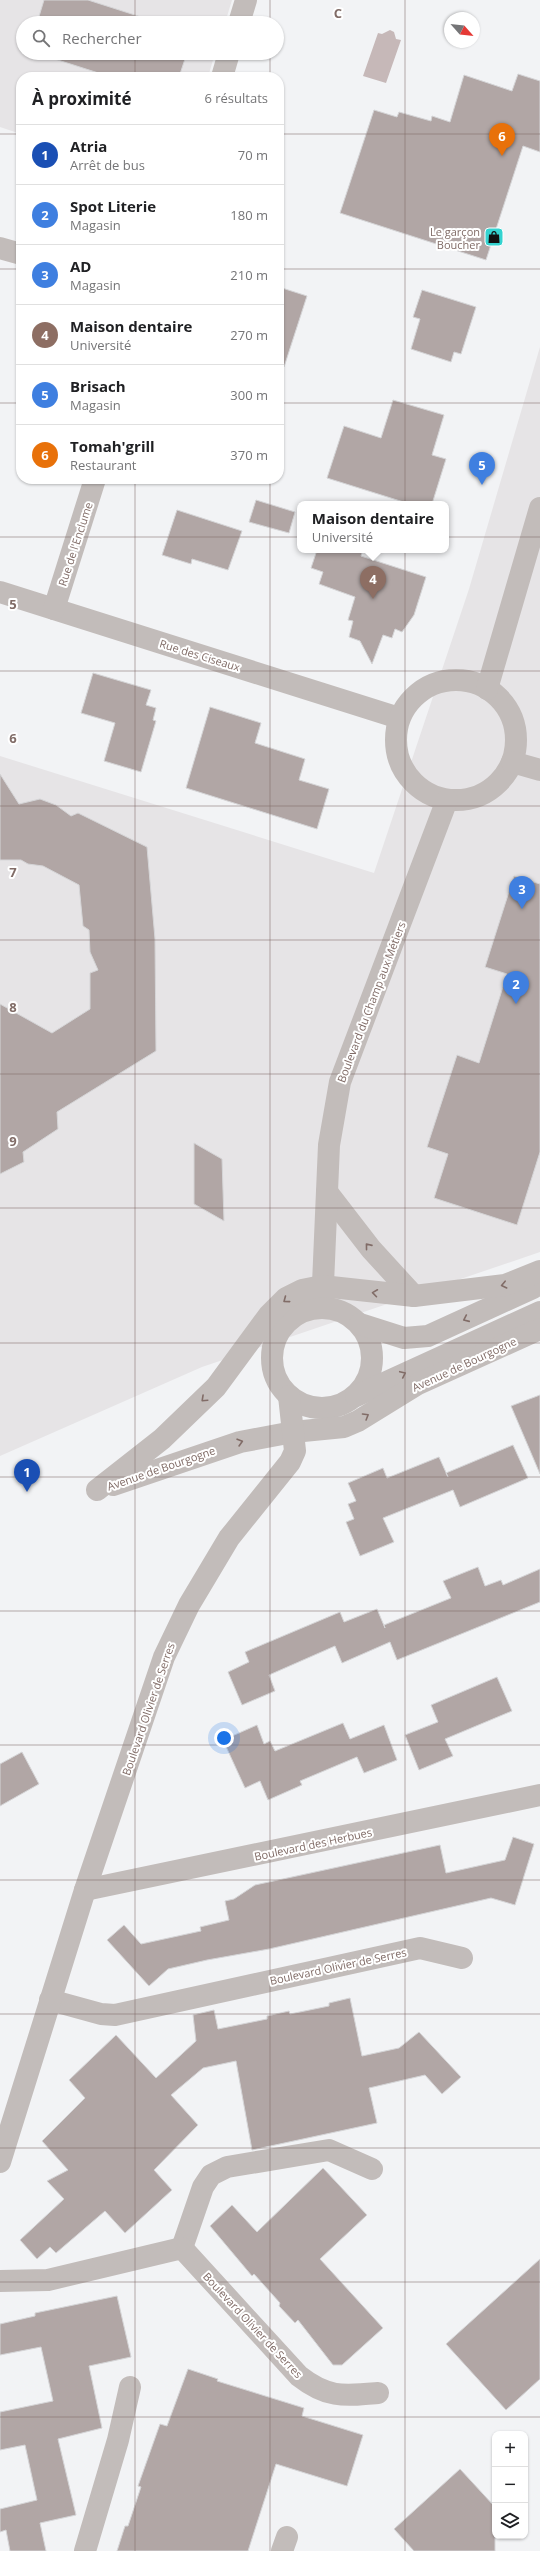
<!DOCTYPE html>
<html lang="fr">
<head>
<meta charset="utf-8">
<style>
	body { margin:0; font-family:"Open Sans",sans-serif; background:#f6f6f6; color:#202124 }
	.controls { position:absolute; right:12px; bottom:12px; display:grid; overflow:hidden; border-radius:8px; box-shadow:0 1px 3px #0004 }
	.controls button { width:36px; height:36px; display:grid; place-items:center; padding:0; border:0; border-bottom:1px solid #e0e0e0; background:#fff; color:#202124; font:20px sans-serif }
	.compass { position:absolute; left:444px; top:12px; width:36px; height:36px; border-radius:50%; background:#fff; box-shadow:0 1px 3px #0004; rotate:117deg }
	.you { position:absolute; left:224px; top:1738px; width:14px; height:14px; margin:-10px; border:3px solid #fff; border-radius:50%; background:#1a73e8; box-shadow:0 0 0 6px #1a73e833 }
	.badge { display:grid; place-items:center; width:26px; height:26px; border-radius:50%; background:#db2777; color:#fff; font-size:13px; font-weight:700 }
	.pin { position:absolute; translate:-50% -33px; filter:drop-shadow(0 1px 2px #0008) }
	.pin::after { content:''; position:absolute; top:21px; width:14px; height:12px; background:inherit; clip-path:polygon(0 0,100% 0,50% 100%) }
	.popup { position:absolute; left:297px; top:501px; width:152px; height:52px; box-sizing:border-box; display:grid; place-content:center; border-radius:8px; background:#fff; filter:drop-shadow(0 1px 3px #0005); font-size:13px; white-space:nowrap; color:#757577 }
	.popup b { font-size:15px; color:#202124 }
	.popup::after { content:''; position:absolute; left:50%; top:100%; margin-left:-8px; border:8px solid transparent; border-top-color:#fff }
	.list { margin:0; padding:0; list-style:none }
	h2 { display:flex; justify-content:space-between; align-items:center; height:52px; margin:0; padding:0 16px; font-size:17px }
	h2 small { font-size:13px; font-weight:400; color:#757577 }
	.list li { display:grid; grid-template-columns:26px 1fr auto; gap:12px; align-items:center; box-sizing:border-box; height:60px; padding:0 16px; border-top:1px solid #e0e0e0 }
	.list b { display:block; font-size:15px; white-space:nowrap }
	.list p { margin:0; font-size:13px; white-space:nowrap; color:#757577 }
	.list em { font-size:13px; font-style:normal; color:#757577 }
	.icon { flex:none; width:22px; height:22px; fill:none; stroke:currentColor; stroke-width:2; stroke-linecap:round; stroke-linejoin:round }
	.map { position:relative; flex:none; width:540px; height:2551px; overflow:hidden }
	.search { position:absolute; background:#fff; box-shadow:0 1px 3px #0004; left:16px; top:16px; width:268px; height:44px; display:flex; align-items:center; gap:10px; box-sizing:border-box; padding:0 14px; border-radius:22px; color:#757577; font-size:15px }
	.panel { position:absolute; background:#fff; box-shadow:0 1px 3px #0004; left:16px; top:72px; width:268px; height:412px; border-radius:16px }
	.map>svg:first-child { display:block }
</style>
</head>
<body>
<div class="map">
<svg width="540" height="2551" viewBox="0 0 540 2551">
	<rect width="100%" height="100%" fill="#f2f3f5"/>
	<g fill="#e6e4e6">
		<path d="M0 0H232L225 23H23V53H215L208 77H21V134L0 127Z"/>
		<path d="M540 347V1252L202 1367 0 1456V756L374 873 469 589Z"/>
	</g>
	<path fill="#c6b8b8" d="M390 30 394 32 396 39 401 40 386 83 363 76 378 33 382 34Z"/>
	<g fill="#b1a6a5" stroke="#d5d5d7">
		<path d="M44 0H88L160 23H37Z"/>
		<path d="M36 53H187L179 77H111Z"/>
		<path d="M518 74 540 81V152L523 146 486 260 340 213 374 110 397 117 399 112 431 121 432 116 450 122 464 75 512 91Z"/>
		<path d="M279 287 307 296 284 367 279 366Z"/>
		<path d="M422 290 476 307 461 354 454 352 451 362 411 349 420 319 413 317Z"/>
		<path d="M393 400 444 415 432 455 446 459 432 504H410L327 478 344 426 381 438Z"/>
		<path d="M256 500 295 512 289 533 249 522Z"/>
		<path d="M177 510 242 531 228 570 192 559 191 564 162 555Z"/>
		<path d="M317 550H363L361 556 426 577 414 615 402 632 395 629 392 638 383 635 372 664 360 641 349 637 353 621 348 620 355 597 319 584 323 572 311 568Z"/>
		<path d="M93 673 151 690 146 705 156 708 153 720 156 721 141 772 104 761 115 723 81 713Z"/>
		<path d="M210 707 261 723 255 743 305 759 299 780 329 789 317 829 186 788Z"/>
		<path d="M0 774 19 804 40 799 56 805 71 816 78 813 147 847 155 939 156 1051 57 1112 58 1129 23 1152 24 1162 0 1174V1004L52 1033 90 1009V973L98 970 90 952 89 930 83 926 79 885 43 866 28 864 21 860H0Z"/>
		<path d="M514 876 540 884V1152L517 1225 434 1198 448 1154 427 1147 457 1055 479 1063 507 974 485 967Z"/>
		<path d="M194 1143 222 1159 224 1221 194 1204Z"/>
		<path d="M540 1395V1474L511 1406Z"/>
		<path d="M513 1445 528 1478 460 1507 453 1490 383 1518 394 1542 360 1556 346 1522 354 1519 348 1504 356 1501 348 1483 383 1468 387 1478 439 1457 448 1477 446 1473Z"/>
		<path d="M478 1567 485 1586 501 1580 503 1585 540 1569V1602L397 1660 390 1642 342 1663 335 1646 269 1675 275 1691 242 1705 228 1672 249 1662 245 1652 340 1612 344 1622 377 1609 385 1628 384 1625 451 1598 443 1581Z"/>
		<path d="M497 1677 512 1711 445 1739 453 1756 419 1770 405 1735 438 1722 431 1705Z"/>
		<path d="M343 1723 350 1739 384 1725 397 1760 364 1773 357 1757 300 1781 302 1785 268 1800 260 1781 245 1788 223 1740 257 1725 264 1744 270 1741 275 1751Z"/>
		<path d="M22 1752 39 1784 0 1806V1764Z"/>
		<path d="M513 1837 534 1844 515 1905 491 1898 269 1949 207 1960 168 1969 149 1986 107 1940 124 1925 141 1944 201 1931 200 1927 229 1920 225 1901 234 1899 255 1885 440 1845 446 1873 505 1860Z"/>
		<path d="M350 1998 362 2056 399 2048 419 2032 461 2077 442 2094 425 2075 369 2088 377 2123 252 2150 236 2061 203 2068 171 2095 198 2125 154 2170 172 2190 125 2233 105 2211 56 2253 50 2247 37 2259 20 2240 64 2199 47 2181 68 2170 42 2141 85 2098 69 2080 116 2035 156 2078 196 2041 193 2015 214 2010 218 2029 267 2019V2016L289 2011 290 2014 329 2006V2003Z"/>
		<path d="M323 2168 367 2215 320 2259 383 2328 342 2365H333L298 2320 295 2323 279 2306 280 2303 254 2274 252 2276 210 2226 232 2205 257 2232Z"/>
		<path d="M540 2259V2379L506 2410 446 2344Z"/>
		<path d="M117 2296 131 2357 89 2366 102 2428 58 2439 76 2515 40 2523 46 2551H10L6 2530 0 2532V2509L37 2500 25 2445 0 2450V2412L53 2401 41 2347 0 2355V2324L35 2316V2313Z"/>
		<path d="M188 2369 218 2379 217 2381 304 2408 302 2416 363 2435 347 2486 276 2464 248 2551H117L125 2526H128L141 2487 138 2486 160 2424 167 2426Z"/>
		<path d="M460 2469 495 2507V2551H414L394 2529Z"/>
	</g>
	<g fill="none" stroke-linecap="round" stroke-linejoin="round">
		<g stroke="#c2bcba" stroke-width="22">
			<path d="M239 23 246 0"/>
			<path d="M222 77 229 53"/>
			<path d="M0 248 21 254"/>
			<path d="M0 592 399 718"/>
			<path d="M54 609 95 479"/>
			<circle cx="456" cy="740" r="60"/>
			<path d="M487 689 540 508"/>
			<path d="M512 762 540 770"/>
			<path d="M327 1192 371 1249 414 1296"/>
			<path d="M322 1307 329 1145 340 1082 447 800"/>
			<circle cx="322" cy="1358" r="50"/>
			<path d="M360 1324 404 1338 428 1336 533 1288"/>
			<path d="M356 1396 540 1312"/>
			<path d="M113 1485 240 1442 293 1432 344 1427 358 1421 418 1384 540 1329"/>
			<path d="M97 1490 162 1439 216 1387 269 1315 286 1298 302 1290 322 1286 414 1296 505 1285 540 1271"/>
			<path d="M85 1890 540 1795"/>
			<path d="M50 2000 101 2014 115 2015 420 1948 462 1958"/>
			<path d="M0 2162 85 1890 164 1657 189 1605 229 1538 290 1462 295 1451 289 1396"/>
			<path d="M182 2248 203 2187 211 2175 227 2167 329 2150 372 2169"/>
			<path d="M0 2281 48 2280 182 2248 299 2376C327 2398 343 2396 378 2393"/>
			<path d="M85 2551 118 2440 130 2387"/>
			<path d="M282 2551 287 2537"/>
		</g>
	</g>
	<defs><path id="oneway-chevron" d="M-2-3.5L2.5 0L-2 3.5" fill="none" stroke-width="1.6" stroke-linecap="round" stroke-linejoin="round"/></defs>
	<g stroke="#816c67">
		<use href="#oneway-chevron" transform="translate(368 1246) rotate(-129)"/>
		<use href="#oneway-chevron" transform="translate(504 1285) rotate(167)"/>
		<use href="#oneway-chevron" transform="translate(375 1293) rotate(-172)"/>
		<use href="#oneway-chevron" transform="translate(286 1300) rotate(143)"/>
		<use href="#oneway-chevron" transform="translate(466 1319) rotate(156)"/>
		<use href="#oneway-chevron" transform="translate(403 1374) rotate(-25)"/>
		<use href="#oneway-chevron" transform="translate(204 1399) rotate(137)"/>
		<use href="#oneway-chevron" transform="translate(366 1416) rotate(-31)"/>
		<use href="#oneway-chevron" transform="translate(240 1442) rotate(-16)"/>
	</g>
	<path fill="none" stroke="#816c67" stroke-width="1" stroke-opacity="0.55" d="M135 0V23M270 0V23M405 0V2551M135 53V77M270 53V77M0 134H21M279 134H540M0 269H21M279 269H540M0 403H21M279 403H540M135 479V2551M270 479V2551M0 537H540M0 671H540M0 806H540M0 940H540M0 1074H540M0 1208H540M0 1343H540M0 1477H540M0 1611H540M0 1745H540M0 1880H540M0 2014H540M0 2148H540M0 2282H540M0 2417H540"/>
	<defs>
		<symbol id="shop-square" viewBox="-11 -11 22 22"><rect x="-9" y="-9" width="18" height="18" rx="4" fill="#34d3d0" stroke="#fff"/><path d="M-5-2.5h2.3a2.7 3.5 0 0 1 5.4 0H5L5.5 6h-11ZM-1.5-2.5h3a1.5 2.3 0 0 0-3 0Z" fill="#111"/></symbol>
	</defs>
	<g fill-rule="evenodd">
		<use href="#shop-square" x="483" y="226" width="22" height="22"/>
	</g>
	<g text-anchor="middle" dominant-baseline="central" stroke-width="4" stroke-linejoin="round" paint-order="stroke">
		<g font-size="11" fill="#816c67" stroke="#fff" text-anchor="end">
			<text x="480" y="231">Le garçon<tspan x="480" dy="13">Boucher</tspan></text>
		</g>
		<g font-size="11" fill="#816c67" stroke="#fff">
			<text transform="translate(75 544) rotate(-72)">Rue de l'Enclume</text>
			<text transform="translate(200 655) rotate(17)">Rue des Ciseaux</text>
			<text transform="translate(371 1002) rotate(-69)">Boulevard du Champ aux Métiers</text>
			<text transform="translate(464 1364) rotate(-25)">Avenue de Bourgogne</text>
			<text transform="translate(161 1468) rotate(-19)">Avenue de Bourgogne</text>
			<text transform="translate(148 1709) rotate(-71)">Boulevard Olivier de Serres</text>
			<text transform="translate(313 1844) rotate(-12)">Boulevard des Herbues</text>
			<text transform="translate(338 1966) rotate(-12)">Boulevard Olivier de Serres</text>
			<text transform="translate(253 2325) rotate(47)">Boulevard Olivier de Serres</text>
		</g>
	</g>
	<g font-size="13" text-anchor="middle" font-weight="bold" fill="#816c67" stroke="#fff" stroke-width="4" stroke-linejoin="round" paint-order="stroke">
		<text x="338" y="18">C</text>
		<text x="13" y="609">5</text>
		<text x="13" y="743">6</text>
		<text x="13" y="877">7</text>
		<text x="13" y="1012">8</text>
		<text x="13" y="1146">9</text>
	</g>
</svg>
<div class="controls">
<button>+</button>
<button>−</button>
<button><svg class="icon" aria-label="layers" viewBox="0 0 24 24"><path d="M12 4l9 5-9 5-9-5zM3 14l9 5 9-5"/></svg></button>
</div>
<svg class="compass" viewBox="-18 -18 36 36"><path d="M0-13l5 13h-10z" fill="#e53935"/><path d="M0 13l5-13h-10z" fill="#757577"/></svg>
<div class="you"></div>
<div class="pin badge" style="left:27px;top:1492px;background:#1a4fb4">1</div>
<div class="pin badge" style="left:516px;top:1004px;background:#3f7fe0">2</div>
<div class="pin badge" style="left:522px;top:909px;background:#3f7fe0">3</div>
<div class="pin badge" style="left:373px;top:599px;background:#8d6e63">4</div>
<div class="popup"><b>Maison dentaire</b>Université</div>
<div class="pin badge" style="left:482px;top:485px;background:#3f7fe0">5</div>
<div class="pin badge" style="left:502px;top:156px;background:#e8710a">6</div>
<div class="search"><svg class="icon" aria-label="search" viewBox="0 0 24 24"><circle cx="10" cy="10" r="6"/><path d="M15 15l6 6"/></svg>Rechercher</div>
<section class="panel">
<h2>À proximité<small>6 résultats</small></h2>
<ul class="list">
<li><span class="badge" style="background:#1a4fb4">1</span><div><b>Atria</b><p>Arrêt de bus</p></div><em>70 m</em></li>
<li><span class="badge" style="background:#3f7fe0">2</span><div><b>Spot Literie</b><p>Magasin</p></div><em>180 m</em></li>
<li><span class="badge" style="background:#3f7fe0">3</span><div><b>AD</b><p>Magasin</p></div><em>210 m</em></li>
<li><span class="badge" style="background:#8d6e63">4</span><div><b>Maison dentaire</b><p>Université</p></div><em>270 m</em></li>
<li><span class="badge" style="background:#3f7fe0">5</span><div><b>Brisach</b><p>Magasin</p></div><em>300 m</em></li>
<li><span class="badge" style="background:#e8710a">6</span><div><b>Tomah'grill</b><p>Restaurant</p></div><em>370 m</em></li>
</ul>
</section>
</div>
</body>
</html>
